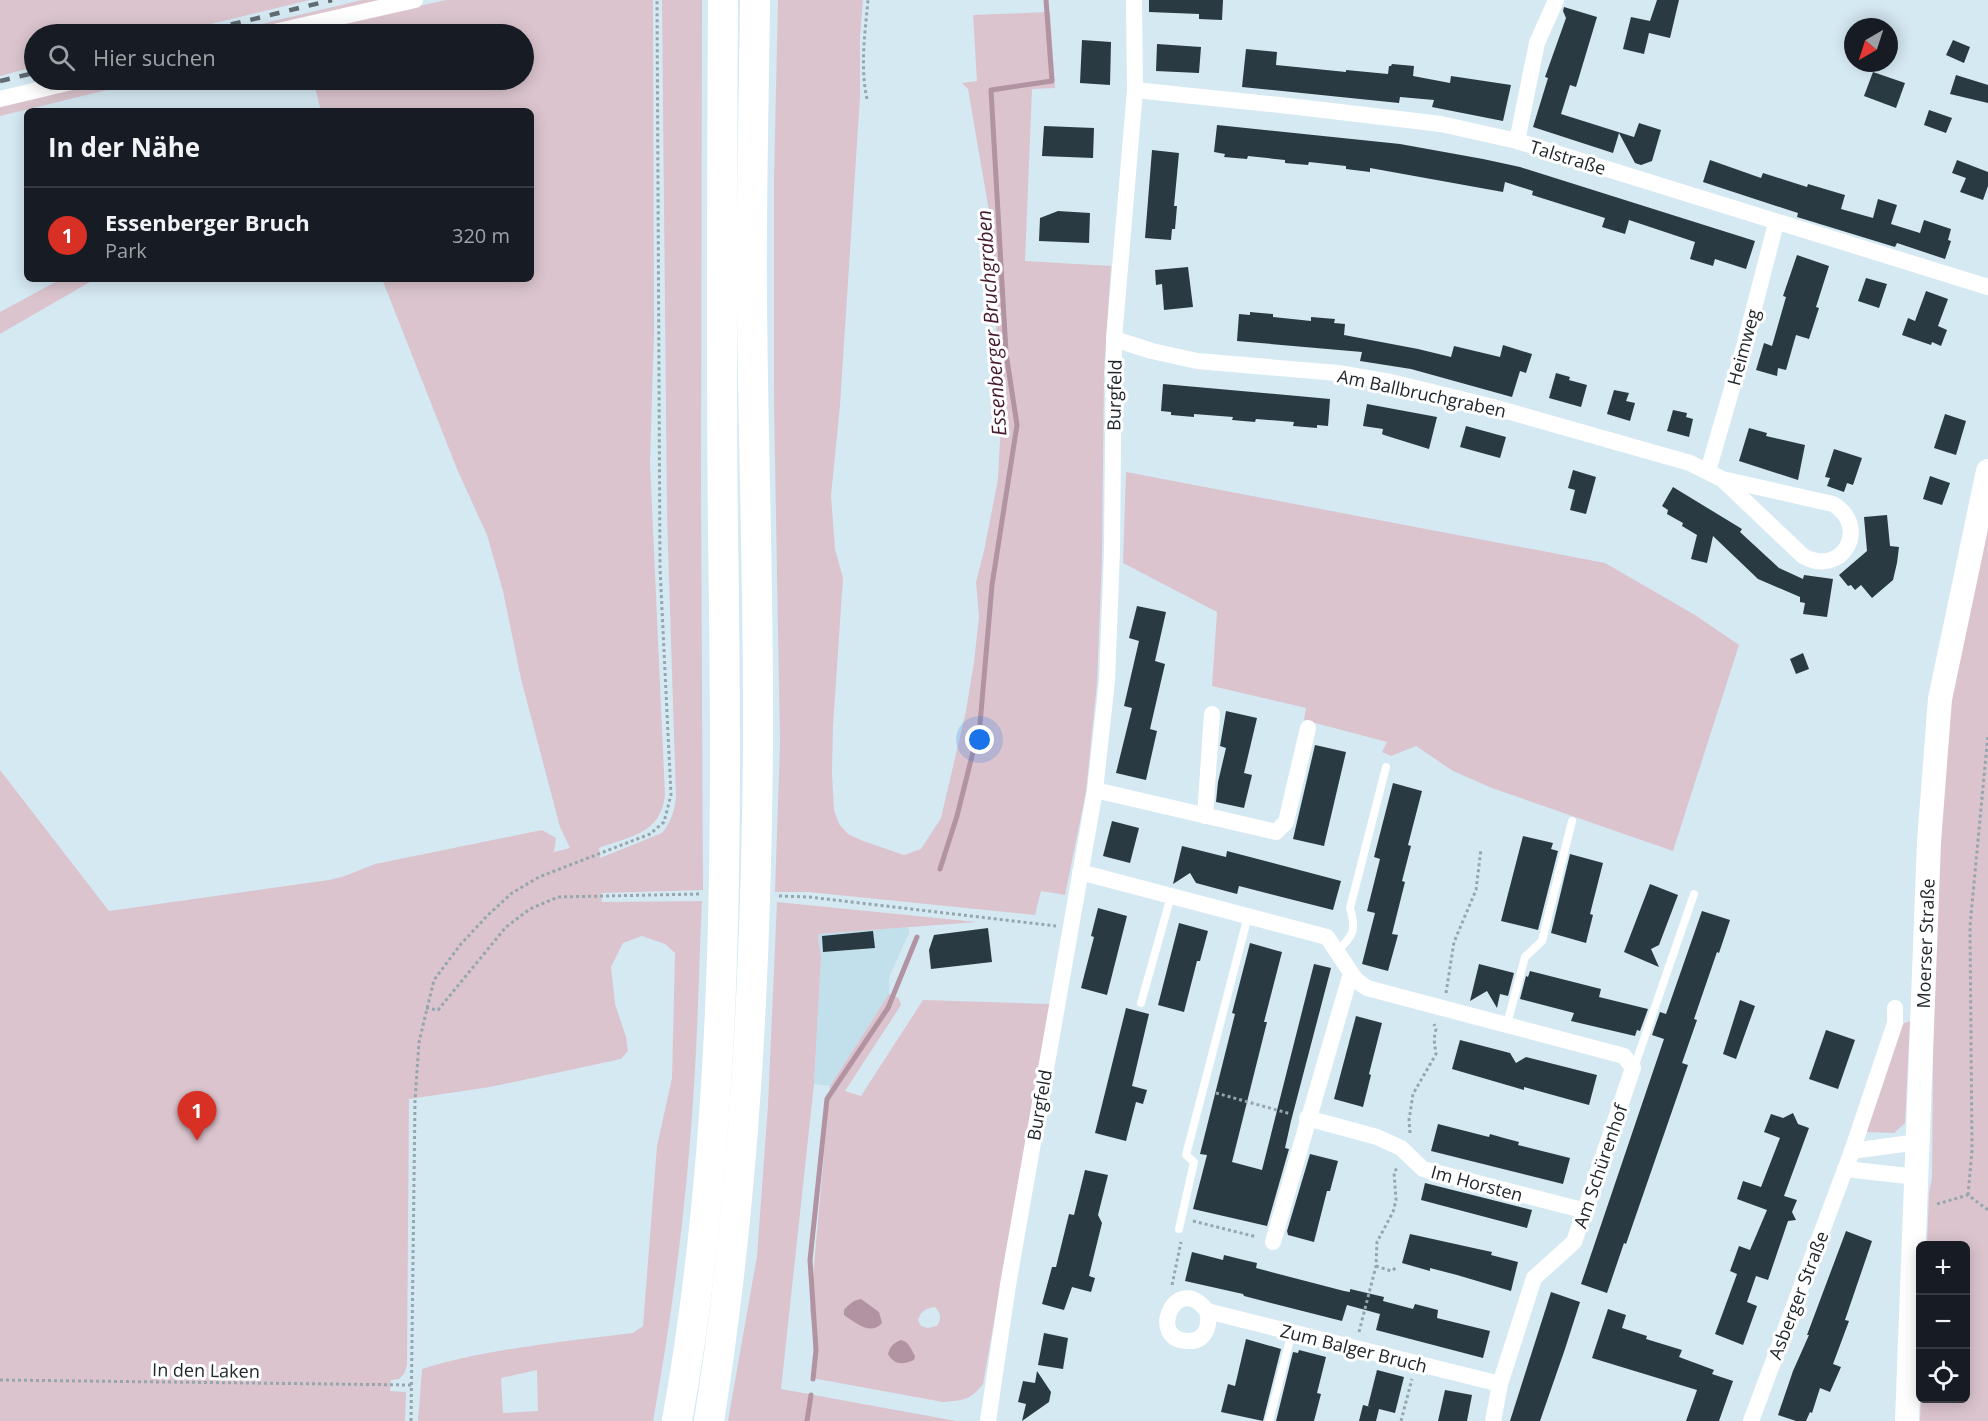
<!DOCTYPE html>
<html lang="de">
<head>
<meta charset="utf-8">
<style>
	body { margin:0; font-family:"Open Sans",sans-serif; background:#242831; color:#f1f3f6 }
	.controls { position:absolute; right:18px; bottom:18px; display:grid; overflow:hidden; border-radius:9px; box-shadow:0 3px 15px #0003 }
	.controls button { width:54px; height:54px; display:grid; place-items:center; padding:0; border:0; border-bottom:2px solid #363941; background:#171b24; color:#f1f3f6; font:30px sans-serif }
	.compass { position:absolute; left:1844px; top:18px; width:54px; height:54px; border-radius:50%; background:#171b24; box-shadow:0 3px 15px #0003; rotate:219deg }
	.you { position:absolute; left:980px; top:740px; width:21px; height:21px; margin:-15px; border:4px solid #fff; border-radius:50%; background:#1a73e8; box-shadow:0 0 0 9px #1a73e833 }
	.badge { display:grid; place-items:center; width:39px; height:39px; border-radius:50%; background:#d93025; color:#fff; font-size:20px; font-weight:700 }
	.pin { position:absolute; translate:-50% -50px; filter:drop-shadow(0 2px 3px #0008) }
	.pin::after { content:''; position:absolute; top:32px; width:21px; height:18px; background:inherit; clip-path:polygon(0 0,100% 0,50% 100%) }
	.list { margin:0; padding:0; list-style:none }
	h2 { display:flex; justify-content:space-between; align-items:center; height:78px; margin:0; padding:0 24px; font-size:26px }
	h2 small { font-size:20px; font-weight:400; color:#9ea1a6 }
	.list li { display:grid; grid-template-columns:39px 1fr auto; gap:18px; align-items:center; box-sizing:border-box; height:96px; padding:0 24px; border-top:2px solid #363941 }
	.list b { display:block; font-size:22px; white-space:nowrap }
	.list p { margin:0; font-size:20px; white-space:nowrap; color:#9ea1a6 }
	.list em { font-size:20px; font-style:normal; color:#9ea1a6 }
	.icon { flex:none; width:33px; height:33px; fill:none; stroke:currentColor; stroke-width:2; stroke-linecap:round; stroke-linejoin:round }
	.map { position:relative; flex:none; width:1988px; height:1421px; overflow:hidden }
	.search { position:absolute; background:#171b24; box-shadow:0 3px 15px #0003; left:24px; top:24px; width:510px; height:66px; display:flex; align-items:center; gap:15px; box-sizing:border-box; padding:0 21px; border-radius:33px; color:#9ea1a6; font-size:22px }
	.panel { position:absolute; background:#171b24; box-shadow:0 3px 15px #0003; left:24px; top:108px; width:510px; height:174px; border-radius:9px }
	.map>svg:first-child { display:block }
</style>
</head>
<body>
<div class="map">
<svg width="1988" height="1421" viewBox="0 0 1988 1421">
	<rect width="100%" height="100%" fill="#d5e9f3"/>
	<path fill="#c2dfec" d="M908 927 909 933 889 977V994L830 1086 814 1084 821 958 818 934Z"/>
	<g fill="#dbc4ce" fill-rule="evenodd">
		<path d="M0 0H310L170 34H34V67L0 76Z"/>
		<path d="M362 0H392L253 34H219Z"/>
		<path d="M446 0H653L654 332 650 463 665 795C661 834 630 836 599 848L600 858 662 833C671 822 674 812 676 798L667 515 662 0H702L701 485 703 890 601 893 602 902 702 901C699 963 698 1025 694 1087 687 1199 673 1311 653 1421H418L422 1369C490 1348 562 1342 633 1333L643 1326 657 1146 672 1078 675 953 665 944 642 936 623 943 611 967 615 1004 626 1037 628 1051 621 1059 490 1087 409 1099 407 1365 404 1374 399 1379 391 1380 390 1391 406 1392 405 1421H0V770L109 911 329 880 345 876 375 864 542 830 556 838 554 852 570 848 560 827 521 679 503 591 487 535 457 469 382 279H531V111H321L313 80H524V34H293ZM537 1370 538 1411 503 1413 501 1378Z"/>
		<path d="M778 0H863L860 37V97L840 405 831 496 835 549 843 578 833 726 832 773 834 810 839 824 848 834 863 841 904 855 921 849 941 818 966 711 974 662 979 617 976 582 984 551 998 479 1002 402 996 348 997 308 992 264 990 217 968 89 962 83 977 81 973 15 1050 12 1055 88 1032 89 1025 261 1111 266 1104 371 1102 559 1097 683 1086 792 1065 895 1041 891 1035 915 808 892H775L780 744 774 403V179Z"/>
		<path d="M104 80H148L0 116V105Z"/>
		<path d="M61 279H95L0 334V312Z"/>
		<path d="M1126 472 1605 563 1695 615 1739 645 1673 851 1492 788 1453 771 1416 746 1391 756 1382 752 1387 742 1304 720 1306 708 1212 686 1217 612 1123 563Z"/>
		<path d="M1988 521V1421H1920L1921 1399 1966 1398V1246L1927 1245 1929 1193 1932 1178 1934 959 1948 702Z"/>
		<path d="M777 902 977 922 818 934 821 958 814 1084 781 1389 956 1421H728L757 1256 768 1105Z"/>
		<path d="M889 994 899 998 901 1005 845 1091 861 1096 923 1000 1050 1004 983 1384C970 1401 963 1400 943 1402L812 1378 815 1339 810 1311 830 1086ZM935 1307C941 1314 942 1318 937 1326L928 1328 921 1326 918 1320C921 1311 926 1308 935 1307Z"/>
		<path d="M1910 1021 1905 1123 1894 1133 1866 1132 1899 1029 1904 1023Z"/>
	</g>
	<g fill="#b293a1">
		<path d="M861 1299 879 1312 882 1323C871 1336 856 1323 844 1315V1310C849 1304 854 1300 861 1299Z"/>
		<path d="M901 1340C909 1342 911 1349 915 1356L914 1360C903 1365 894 1365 888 1354 890 1347 893 1343 901 1340Z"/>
	</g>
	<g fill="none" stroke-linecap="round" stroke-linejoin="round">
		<g stroke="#b293a1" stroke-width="5">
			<path d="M940 869 957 816 980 724 992 585 1017 425 1006 353 991 90 1052 81 1046 0"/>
			<path d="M813 1379 816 1350 810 1260 827 1099 888 1008 917 937"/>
			<path d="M807 1421 811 1395"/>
		</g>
	</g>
	<g fill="#293a42">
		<path d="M1149 0H1223L1222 20 1199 19V14L1149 12Z"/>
		<path d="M1657 0H1679L1670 38 1649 33 1644 54 1623 49 1631 17 1650 21Z"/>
		<path d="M1564 7 1597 17 1576 87 1570 85 1561 114 1634 137 1639 123 1661 130 1652 161 1641 165 1635 163 1619 133 1613 153 1533 127 1548 78 1545 77 1566 18 1563 11Z"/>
		<path d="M1082 40 1111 42 1110 85 1080 83Z"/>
		<path d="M1953 40 1970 47 1964 63 1946 55Z"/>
		<path d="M1157 44 1201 47 1199 73 1156 71Z"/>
		<path d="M1246 49 1277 52 1276 65 1346 72V70L1388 74 1389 66H1391L1392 64 1414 66 1413 76 1450 83 1451 76 1511 85 1503 121 1432 107 1434 100 1400 97 1399 103 1242 87Z"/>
		<path d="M1873 72 1905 83 1896 108 1864 96Z"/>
		<path d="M1956 75 1988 85V103L1950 94Z"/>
		<path d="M1929 110 1952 118 1946 133 1924 125Z"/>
		<path d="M1217 125 1400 144 1483 159 1520 167 1755 241 1746 269 1715 259 1713 266 1690 259 1695 242 1629 220 1625 234 1602 227 1605 218 1532 195 1533 191 1505 182 1503 192 1370 168V172L1346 169V166L1309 162 1308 165 1285 163V160L1248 156 1247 159 1224 157 1225 154 1214 152Z"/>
		<path d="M1044 126 1094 128 1093 158 1042 156Z"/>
		<path d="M1152 150 1179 153 1174 206H1177L1175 229H1172L1171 240 1145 238Z"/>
		<path d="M1710 160 1761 178 1763 173 1807 187 1808 184 1845 195 1841 209 1873 218 1878 199 1897 205 1891 224 1920 233 1924 220 1951 229 1948 240 1951 241 1945 259 1897 243 1895 247 1797 217 1798 213 1703 182Z"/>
		<path d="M1957 160 1988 172V186L1983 200 1960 192 1966 178 1952 173Z"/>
		<path d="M1058 211 1090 213 1089 243 1039 241 1040 218Z"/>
		<path d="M1797 255 1829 266 1816 307 1819 308 1809 339 1796 335 1786 370 1778 368 1777 376 1756 370 1764 343 1772 346 1786 297 1783 296Z"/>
		<path d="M1188 267 1193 307 1164 310 1162 284 1156 285 1155 270Z"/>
		<path d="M1866 278 1887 284 1879 308 1858 301Z"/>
		<path d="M1926 291 1948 299 1938 326 1947 330 1941 346 1932 342 1931 345 1902 335 1908 318 1915 321Z"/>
		<path d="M1250 312 1273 314V317L1311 321V317L1335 319 1334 323 1345 324 1344 335 1418 349 1451 357 1454 346 1500 357 1503 345 1532 354 1526 373 1520 371 1512 397 1411 369 1360 361 1362 352 1237 341 1239 314 1250 315Z"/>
		<path d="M1556 373 1570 377 1569 380 1587 385 1581 407 1549 398Z"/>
		<path d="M1163 384 1330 399 1328 426 1317 425V428L1293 426 1294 422 1256 419 1255 422 1232 420 1233 417 1194 414V417L1171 415V412L1161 411Z"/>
		<path d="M1614 390 1629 393 1626 401 1635 403 1630 421 1607 414Z"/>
		<path d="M1367 404 1437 417 1429 449 1384 435 1382 434 1383 429 1363 426Z"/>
		<path d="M1673 410 1687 413 1686 417 1693 419 1689 437 1667 431Z"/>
		<path d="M1945 414 1966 421 1956 455 1934 448Z"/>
		<path d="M1466 426 1506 437 1500 458 1460 447Z"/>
		<path d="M1749 428 1767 433 1766 436 1805 445 1798 480 1739 461Z"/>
		<path d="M1834 449 1862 458 1853 485 1847 483 1844 492 1827 486 1830 478 1825 477Z"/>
		<path d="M1573 470 1596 477 1586 514 1570 510 1575 490 1568 488Z"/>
		<path d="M1930 476 1950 483 1942 505 1923 499Z"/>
		<path d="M1673 487 1742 529 1740 532 1779 568 1803 579 1804 575 1833 579 1827 617 1803 614 1805 603 1800 602V597L1758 579 1713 536 1707 563 1691 559 1697 535 1682 526 1683 523 1667 514 1668 510 1662 506Z"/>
		<path d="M1887 515 1890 546 1899 547 1897 563 1893 580 1872 598 1861 585 1855 590 1851 585 1848 586 1839 575 1867 551 1864 517Z"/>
		<path d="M1137 606 1166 612 1155 661 1165 664 1150 729 1157 731 1146 780 1116 773 1132 708 1124 706 1139 641 1129 638Z"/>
		<path d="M1803 653 1809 669 1796 674 1790 659Z"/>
		<path d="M1226 711 1257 718 1244 773 1252 775 1244 808 1216 802 1218 782 1226 748 1220 746Z"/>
		<path d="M1315 745 1346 752 1324 846 1293 839Z"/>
		<path d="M1393 783 1422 791 1408 845 1411 846 1402 881 1405 882 1392 934 1398 935 1388 971 1362 964 1375 913 1367 911 1380 859 1374 857Z"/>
		<path d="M1112 821 1139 828 1130 863 1103 856Z"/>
		<path d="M1523 836 1553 843 1551 849 1558 851 1538 930 1501 921Z"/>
		<path d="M1182 846 1226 857 1227 851 1341 881 1333 910 1239 886 1237 894 1196 883 1190 873 1173 884Z"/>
		<path d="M1570 854 1603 863 1590 914 1593 915 1586 943 1551 933Z"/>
		<path d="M1650 884 1678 895 1659 945 1651 949 1659 967 1624 952Z"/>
		<path d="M1098 908 1127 916 1107 995 1081 988 1094 937 1091 936Z"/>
		<path d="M1702 911 1730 920 1719 953 1717 952 1694 1019 1697 1020 1682 1063 1688 1065 1626 1244 1624 1243 1607 1293 1581 1284 1664 1039 1652 1035 1660 1012 1666 1014Z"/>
		<path d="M1179 923 1208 931 1200 961H1197L1184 1012 1158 1005Z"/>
		<path d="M988 928 992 962 931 969 929 950 934 935Z"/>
		<path d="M873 931 875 948 823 952 822 936Z"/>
		<path d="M1250 943 1282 952 1264 1022H1267L1232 1162 1262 1170 1314 964 1331 968 1291 1121 1285 1148 1289 1149 1267 1226 1193 1209 1207 1155 1200 1154 1235 1014 1232 1013Z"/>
		<path d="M1479 964 1514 973 1508 996 1500 994 1497 1008 1487 991 1470 1001Z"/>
		<path d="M1530 971 1601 989 1599 997 1648 1009 1640 1031 1637 1030 1635 1036 1571 1021 1574 1013 1520 999 1526 976 1528 977Z"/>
		<path d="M1740 1000 1755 1006 1736 1059 1723 1054Z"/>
		<path d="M1126 1008 1149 1014 1132 1086 1147 1090 1143 1104 1136 1102 1126 1141 1095 1133Z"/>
		<path d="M1356 1016 1382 1023 1369 1074 1371 1075 1363 1107 1334 1099Z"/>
		<path d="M1826 1030 1855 1040 1838 1089 1809 1079Z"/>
		<path d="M1460 1040 1510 1053 1516 1063 1526 1057 1597 1075 1589 1105 1524 1087V1090L1452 1069Z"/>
		<path d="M1793 1113 1798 1124 1809 1128 1784 1196 1797 1200 1792 1212 1796 1220 1788 1221 1768 1280 1756 1276 1747 1302 1757 1306 1743 1345 1715 1334 1737 1274 1730 1271 1739 1246 1750 1250 1767 1210 1737 1199 1743 1181 1761 1187 1780 1138 1764 1132 1771 1114 1783 1118Z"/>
		<path d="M1438 1124 1489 1137 1490 1134 1504 1138 1519 1142 1518 1145 1570 1158 1563 1184 1431 1151Z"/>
		<path d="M1310 1154 1338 1161 1330 1191H1327L1314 1242 1288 1235 1287 1231Z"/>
		<path d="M1085 1170 1108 1175 1098 1215 1102 1223 1089 1276 1095 1278 1091 1292 1072 1287 1064 1310 1042 1304 1052 1267H1056L1069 1214 1074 1215Z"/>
		<path d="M1425 1183 1532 1210 1527 1228 1421 1200Z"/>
		<path d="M1846 1231 1872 1241 1845 1320 1849 1321 1833 1364 1841 1367 1830 1392 1820 1388 1812 1413 1810 1412 1806 1421H1796L1778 1415 1793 1371 1809 1335H1807Z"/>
		<path d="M1410 1234 1478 1249 1492 1252 1491 1255 1518 1262 1511 1291 1457 1275 1430 1268V1271L1402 1263Z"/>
		<path d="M1192 1252 1223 1260 1224 1255 1244 1260 1257 1263 1256 1268 1344 1291 1350 1292V1289L1384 1297 1383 1301 1413 1309 1415 1304 1438 1310 1437 1318 1490 1331 1483 1358 1376 1330 1380 1314 1347 1305 1342 1321 1244 1296 1243 1294 1185 1281Z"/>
		<path d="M1551 1292 1580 1302 1565 1349 1540 1421H1510Z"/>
		<path d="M1608 1309 1626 1315 1622 1328 1647 1336 1646 1339 1682 1350 1679 1357 1714 1370 1712 1374 1733 1381 1719 1421H1686L1697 1390 1592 1358Z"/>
		<path d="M1044 1333 1068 1338 1063 1369 1038 1365Z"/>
		<path d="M1246 1339 1281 1349 1263 1421 1221 1412 1228 1384 1235 1386Z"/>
		<path d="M1299 1350 1326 1357 1317 1393 1321 1394 1314 1421H1276L1293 1352 1298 1353Z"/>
		<path d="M1377 1370 1404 1377 1395 1413 1379 1409 1376 1421H1359L1363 1405 1371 1407 1368 1406Z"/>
		<path d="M1037 1371 1051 1392 1049 1402 1022 1421 1026 1404 1018 1402 1023 1381 1035 1383Z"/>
		<path d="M1445 1390 1472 1395 1467 1421H1438Z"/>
	</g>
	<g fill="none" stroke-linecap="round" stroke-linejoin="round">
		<g stroke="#96a6ad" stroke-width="3" stroke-dasharray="3 3" stroke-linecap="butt">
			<path d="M867 99C860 67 865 33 868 0"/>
			<path d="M779 896 809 897 1056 926"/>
			<path d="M1446 993 1454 942 1476 890 1481 849"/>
			<path d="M426 1008 438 1010 506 927 530 909 558 897 700 894"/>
			<path d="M1216 1093 1291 1114"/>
			<path d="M1410 1133 1409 1120 1413 1094 1436 1054 1434 1039 1436 1029 1434 1024"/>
			<path d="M1968 1195 1972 1150 1970 926 1988 734"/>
			<path d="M1937 1204 1968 1195 1988 1210"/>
			<path d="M1193 1221 1257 1237"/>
			<path d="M1376 1266 1391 1271 1396 1268"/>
			<path d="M1172 1285 1181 1242"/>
			<path d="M1359 1332 1376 1266 1377 1242 1393 1212 1396 1200 1394 1172 1398 1167"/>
			<path d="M0 1380 412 1385"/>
			<path d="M411 1421 415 1101 419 1042 434 980 461 944 487 916 512 893 539 877 650 834 664 822 671 795 660 568 657 0"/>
			<path d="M1401 1421 1412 1379"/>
		</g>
		<g stroke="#fff" stroke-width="8">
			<path d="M1337 952C1353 934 1357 932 1350 908L1386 767"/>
			<path d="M1141 1003 1171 896"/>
			<path d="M1507 1024 1525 957 1542 941 1572 821"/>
			<path d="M1634 1068 1694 894"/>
			<path d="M1179 1229 1194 1162 1186 1155 1248 916"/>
			<path d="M1269 1421 1292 1332"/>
		</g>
		<g stroke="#fff" stroke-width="16">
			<path d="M265 34 415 0"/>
			<path d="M1135 90 1298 107 1441 124 1517 141 1988 287"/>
			<path d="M0 99 80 80"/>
			<path d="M1517 141 1537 43 1556 0"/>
			<path d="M1114 339 1152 351 1197 361 1338 373 1391 382 1493 407 1690 463 1722 479 1803 556C1842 578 1871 527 1833 504L1722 479"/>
			<path d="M1708 471 1744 347 1776 223"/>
			<path d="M1095 790 1276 832 1286 822 1308 728"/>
			<path d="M1205 816 1212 714"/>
			<path d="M1080 872 1327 937 1356 980 1367 988 1624 1056 1633 1068 1574 1242 1534 1278 1500 1384 1493 1421"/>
			<path d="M1307 1118 1377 1137 1401 1148 1423 1169 1586 1211"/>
			<path d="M1852 1151 1918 1142"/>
			<path d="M1845 1169 1917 1177"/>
			<path d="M1273 1242 1351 973"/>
			<path d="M1207 1311C1211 1325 1205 1342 1188 1341 1146 1341 1176 1270 1207 1311L1500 1384"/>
			<path d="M988 1421 1008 1285 1095 790 1107 681 1112 551 1114 339 1135 90 1134 0"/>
			<path d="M1751 1421 1852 1151 1895 1023V1008"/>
		</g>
		<path stroke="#fff" stroke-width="24" id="s1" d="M1907 1421 1929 842 1940 699 1988 471"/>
		<g stroke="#fff" stroke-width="30">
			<path d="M677 1421C730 1127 727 827 723 529 721 353 722 177 723 0"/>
			<path d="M709 1421C745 1197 756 971 758 744 759 596 753 448 752 300 751 200 754 100 755 0"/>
		</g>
		<g stroke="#606b72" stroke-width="4.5" stroke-dasharray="10 10" stroke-linecap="butt">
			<path d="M192 34 332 0"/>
			<path d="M0 81 34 73"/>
		</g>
	</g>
	<g text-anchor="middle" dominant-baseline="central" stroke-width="6" stroke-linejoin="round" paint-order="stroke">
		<g font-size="18" fill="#21282c" stroke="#fff">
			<text transform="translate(1568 157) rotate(17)">Talstraße</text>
			<text transform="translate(1743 347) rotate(-75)">Heimweg</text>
			<text transform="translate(1422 393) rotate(12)">Am Ballbruchgraben</text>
			<text transform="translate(1114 395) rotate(-89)">Burgfeld</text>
			<text stroke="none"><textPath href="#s1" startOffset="478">Moerser Straße</textPath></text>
			<text transform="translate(1039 1105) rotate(-80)">Burgfeld</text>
			<text transform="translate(1600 1166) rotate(-71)">Am Schürenhof</text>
			<text transform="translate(1477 1183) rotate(15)">Im Horsten</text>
			<text transform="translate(1798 1295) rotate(-69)">Asberger Straße</text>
			<text transform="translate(1354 1348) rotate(14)">Zum Balger Bruch</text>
			<text transform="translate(206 1370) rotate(1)">In den Laken</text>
		</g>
		<g font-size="20" font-style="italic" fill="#461b31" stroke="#fff">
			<text transform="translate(991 323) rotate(-94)">Essenberger Bruchgraben</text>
		</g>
	</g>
</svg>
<div class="controls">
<button>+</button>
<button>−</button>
<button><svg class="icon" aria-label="locate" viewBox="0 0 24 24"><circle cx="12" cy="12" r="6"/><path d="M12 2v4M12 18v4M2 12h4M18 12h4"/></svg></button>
</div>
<svg class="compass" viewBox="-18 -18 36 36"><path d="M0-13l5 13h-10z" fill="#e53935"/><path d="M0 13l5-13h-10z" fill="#9ea1a6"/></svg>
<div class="you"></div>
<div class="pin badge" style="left:197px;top:1141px">1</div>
<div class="search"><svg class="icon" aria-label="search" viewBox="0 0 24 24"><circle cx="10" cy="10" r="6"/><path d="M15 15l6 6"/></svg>Hier suchen</div>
<section class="panel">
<h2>In der Nähe<small></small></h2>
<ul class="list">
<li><span class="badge">1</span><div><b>Essenberger Bruch</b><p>Park</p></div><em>320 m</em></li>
</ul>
</section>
</div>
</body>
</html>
